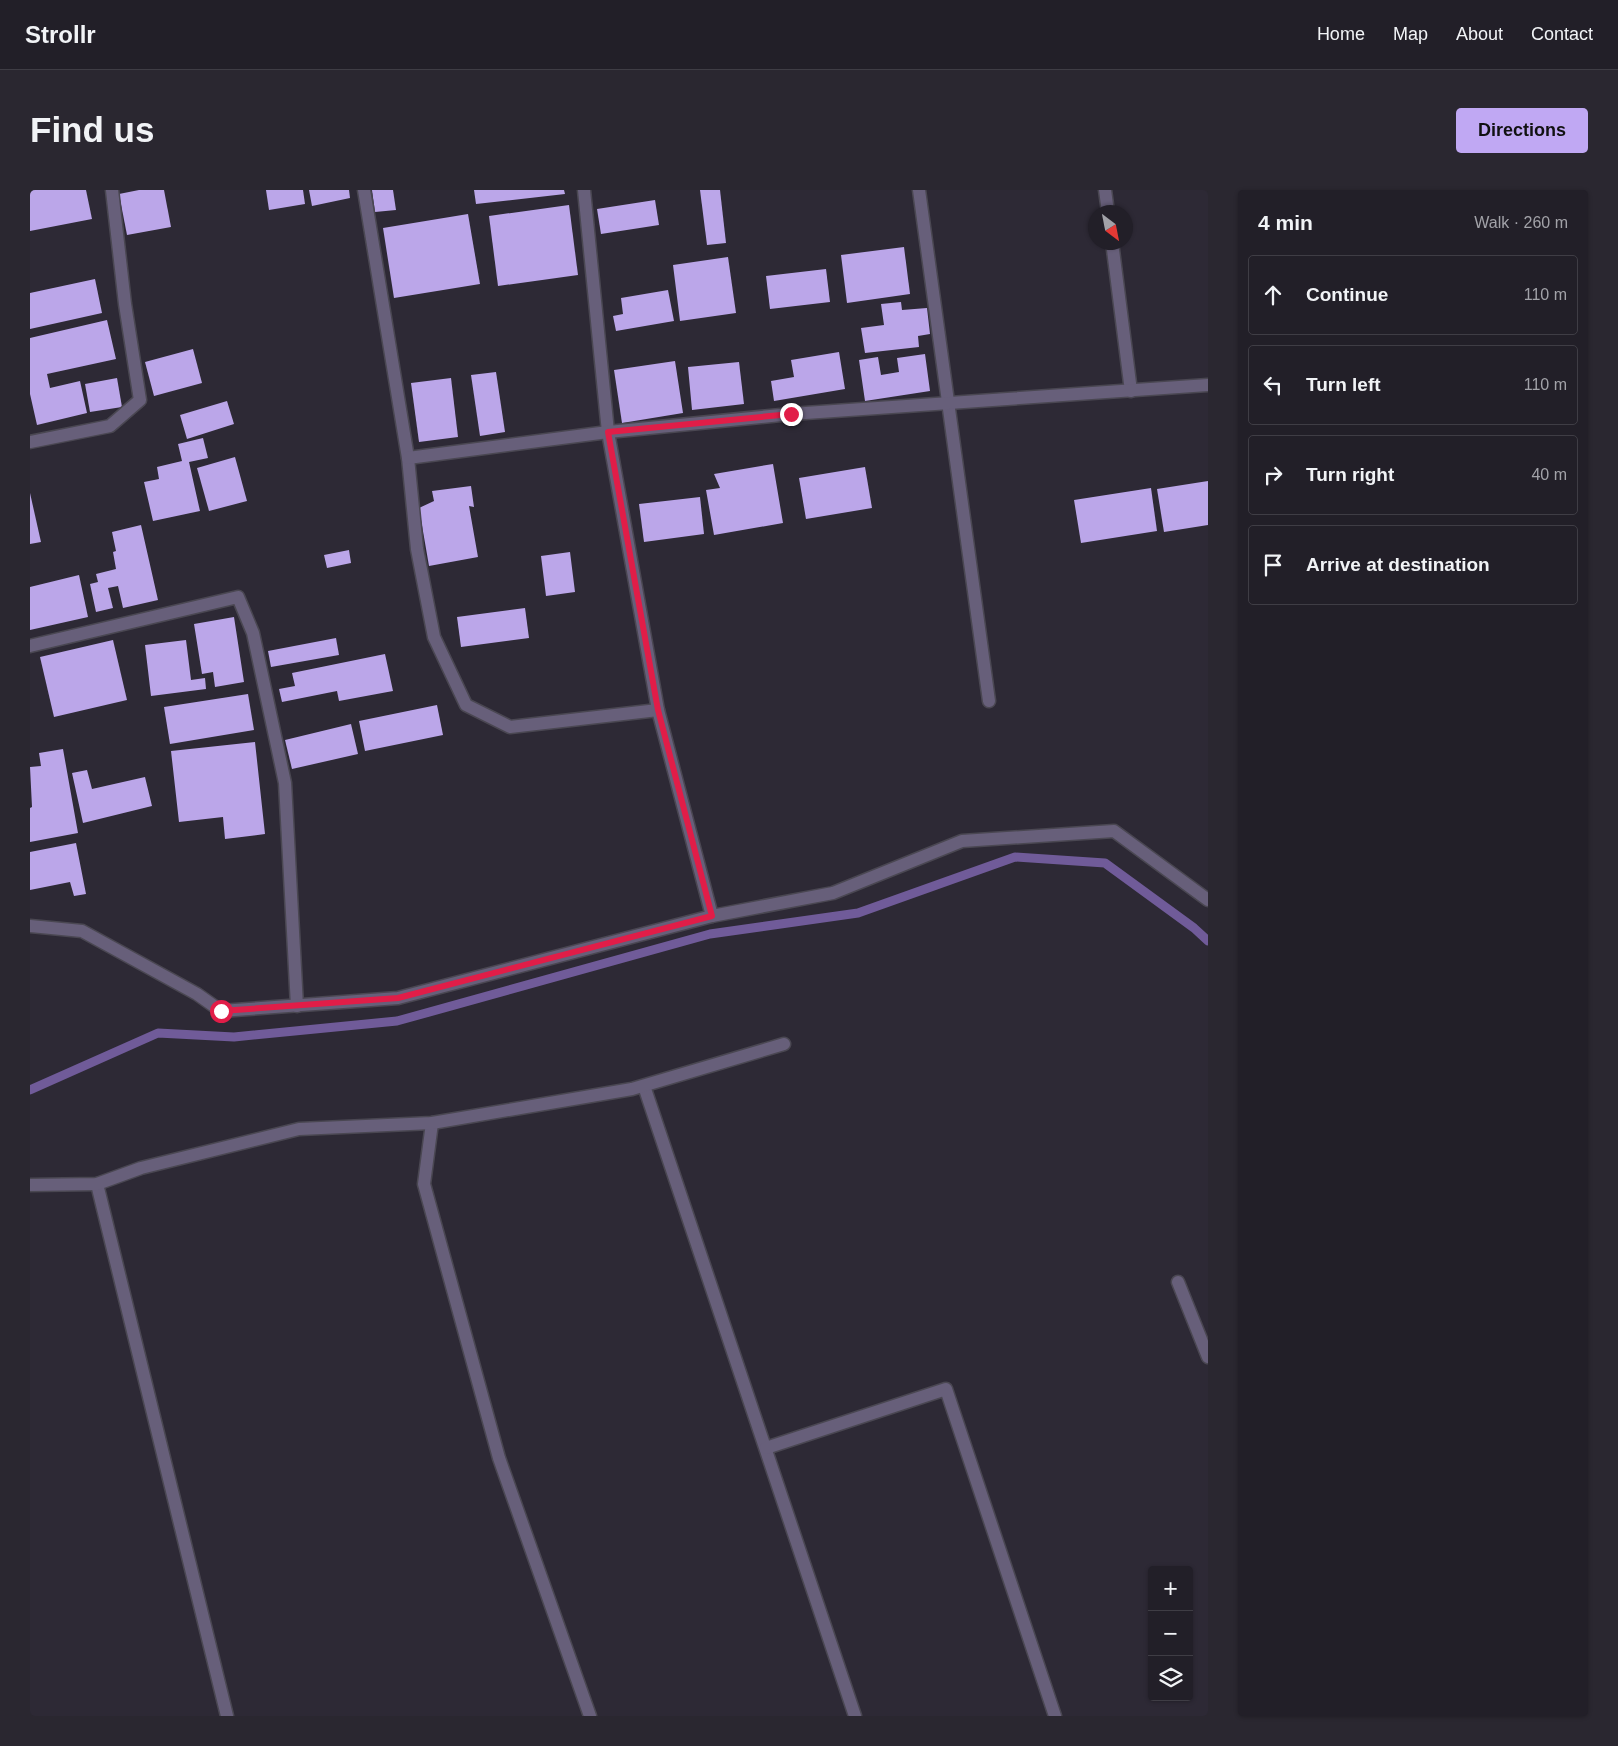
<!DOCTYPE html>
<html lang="en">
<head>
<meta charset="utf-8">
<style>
	body { margin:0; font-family:Helvetica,sans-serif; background:#2a2730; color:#f1f3f6 }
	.controls { position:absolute; right:15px; bottom:15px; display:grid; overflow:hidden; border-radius:5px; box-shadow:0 1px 4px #0004 }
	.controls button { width:45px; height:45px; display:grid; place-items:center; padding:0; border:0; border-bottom:1px solid #3f3d45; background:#221f28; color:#f1f3f6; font:25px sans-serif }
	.compass { position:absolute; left:1058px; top:15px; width:45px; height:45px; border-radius:50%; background:#221f28; box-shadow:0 1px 4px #0004; rotate:148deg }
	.stop { position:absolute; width:15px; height:15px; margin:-11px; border:4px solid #e11d48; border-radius:50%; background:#fff }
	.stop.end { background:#e11d48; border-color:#fff; box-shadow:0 1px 5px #0008 }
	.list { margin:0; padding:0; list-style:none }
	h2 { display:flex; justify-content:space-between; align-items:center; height:65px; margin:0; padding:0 20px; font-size:21px }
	h2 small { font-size:16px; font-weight:400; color:#a2a2a8 }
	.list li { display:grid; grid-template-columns:32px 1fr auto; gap:15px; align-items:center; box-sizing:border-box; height:80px; margin:0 10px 10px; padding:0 10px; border:1px solid #3f3d45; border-radius:5px }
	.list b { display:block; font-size:19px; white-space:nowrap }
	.list em { font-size:16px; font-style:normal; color:#a2a2a8 }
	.icon { flex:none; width:28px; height:28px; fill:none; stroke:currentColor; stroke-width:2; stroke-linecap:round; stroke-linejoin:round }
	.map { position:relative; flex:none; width:1178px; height:1526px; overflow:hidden; border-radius:5px }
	header { display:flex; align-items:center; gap:30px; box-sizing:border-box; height:70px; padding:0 25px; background:#221f28; border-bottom:1px solid #3f3d45 }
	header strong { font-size:24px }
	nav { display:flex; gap:28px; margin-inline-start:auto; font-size:18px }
	.intro { display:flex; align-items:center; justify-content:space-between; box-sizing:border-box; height:120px; padding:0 30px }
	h1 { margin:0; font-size:35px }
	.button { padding:12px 22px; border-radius:5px; background:#c0a8f3; color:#111; font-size:18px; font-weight:700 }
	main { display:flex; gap:30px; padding:0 30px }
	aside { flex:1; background:#221f28; border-radius:5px; box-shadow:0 1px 4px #0004 }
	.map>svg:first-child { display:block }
</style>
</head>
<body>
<header>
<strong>Strollr</strong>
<nav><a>Home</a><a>Map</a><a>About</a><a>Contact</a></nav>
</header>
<div class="intro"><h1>Find us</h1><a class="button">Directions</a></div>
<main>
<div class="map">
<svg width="1178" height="1526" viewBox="0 0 1178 1526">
	<rect width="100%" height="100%" fill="#2d2935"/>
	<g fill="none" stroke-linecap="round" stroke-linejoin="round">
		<path stroke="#705b99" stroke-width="9" d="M0 900 128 843 204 847 367 831 680 744 828 723 985 667 1075 673 1164 738 1178 751"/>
	</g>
	<g fill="#bba6e9">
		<path d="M0 0H56L62 29 0 41Z"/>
		<path d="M109 0H134L141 37 97 45 89 4Z"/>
		<path d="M236 0H273L275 14 239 20Z"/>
		<path d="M279 0H319L320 8 282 16Z"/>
		<path d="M342 0H363L366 20 345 22Z"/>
		<path d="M444 0H534L535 4 446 14Z"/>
		<path d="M670 0H690L696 53 677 55Z"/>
		<path d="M625 10 629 35 571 44 567 19Z"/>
		<path d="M539 15 548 85 468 96 459 26Z"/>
		<path d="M438 24 450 94 364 108 353 38Z"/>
		<path d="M874 57 880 104 817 113 811 65Z"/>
		<path d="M698 67 706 123 650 131 643 75Z"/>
		<path d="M796 79 800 112 740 119 736 86Z"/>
		<path d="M65 89 72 123 0 139V103Z"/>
		<path d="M638 100 644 131 586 141 583 126 593 124 591 108Z"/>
		<path d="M871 112 872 120 897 118 900 144 888 146 889 157 835 163 831 138 854 135 851 114Z"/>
		<path d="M77 130 86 169 17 184 20 198 50 191 57 223 7 235 0 204V148Z"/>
		<path d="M163 159 172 193 124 206 115 172Z"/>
		<path d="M809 162 815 199 744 211 741 191 764 187 761 170Z"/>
		<path d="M895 164 900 201 835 211 829 170 848 167 851 185 869 182 867 168Z"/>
		<path d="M645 171 653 223 592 233 584 180Z"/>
		<path d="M709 172 714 214 662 220 658 177Z"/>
		<path d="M466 182 475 242 450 246 441 185Z"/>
		<path d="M87 188 92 217 60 222 55 194Z"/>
		<path d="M421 188 428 247 389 252 381 193Z"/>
		<path d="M197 211 204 234 157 249 150 225Z"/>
		<path d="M173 248 178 268 159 272 170 321 123 331 114 292 129 289 127 277 152 271 148 254Z"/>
		<path d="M205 267 217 311 179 321 167 278Z"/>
		<path d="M743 274 753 333 684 345 676 300 690 298 684 284Z"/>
		<path d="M835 277 842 318 776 329 769 288Z"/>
		<path d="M1178 291V335L1134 342 1127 299Z"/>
		<path d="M441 296 444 317 439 316 448 367 399 376 389 318 404 311 402 301Z"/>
		<path d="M1121 298 1127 341 1051 353 1044 310Z"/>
		<path d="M0 303 11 352 0 354Z"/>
		<path d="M670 307 674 344 614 352 609 314Z"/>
		<path d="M111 335 128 410 93 418 88 396 78 398 83 418 66 422 60 394 68 392 66 384 86 379 83 362 86 361 82 342Z"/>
		<path d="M319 360 321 373 297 378 294 365Z"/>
		<path d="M540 362 545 402 516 406 511 366Z"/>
		<path d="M49 385 58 427 0 440V397Z"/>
		<path d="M495 418 499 448 431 457 427 427Z"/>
		<path d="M204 427 214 492 185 497 183 482 172 484 164 434Z"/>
		<path d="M306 448 309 465 241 477 238 461Z"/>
		<path d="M83 450 97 510 24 527 10 467Z"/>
		<path d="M156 450 161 490 175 488 176 499 121 506 115 455Z"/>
		<path d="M355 464 363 501 309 511 307 501 252 512 249 499 265 496 262 483Z"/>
		<path d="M218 504 224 540 140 554 134 517Z"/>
		<path d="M407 515 413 545 335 561 329 531Z"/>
		<path d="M321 534 328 564 262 579 255 550Z"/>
		<path d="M225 552 235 644 195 649 193 627 149 632 141 561Z"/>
		<path d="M33 559 48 643 0 652V618L2 617 0 577 11 576 9 563Z"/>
		<path d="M57 580 62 599 115 587 122 616 53 633 42 583Z"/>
		<path d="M46 653 56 704 44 706 40 692 0 700V662Z"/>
	</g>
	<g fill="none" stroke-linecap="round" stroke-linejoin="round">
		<defs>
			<g id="minor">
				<path d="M334 0 378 268 387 359 404 447 436 515 480 537 628 520"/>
				<path d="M554 0 578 242 628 520 682 726"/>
				<path d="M889 0 959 511"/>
				<path d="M1075 0 1078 22"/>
				<path d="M1082 52 1101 201"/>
				<path d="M0 252 80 236 110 210 95 114 82 0"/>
				<path d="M378 268 578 242 761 224 1178 195"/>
				<path d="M0 456 208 407 223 443 255 593 267 816"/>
				<path d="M0 736 52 741 167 804 191 821 368 808 682 726 803 703 932 651 1084 641 1178 710"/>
				<path d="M614 896 825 1526"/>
				<path d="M402 933 394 994 469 1268 560 1526"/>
				<path d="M67 994 197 1526"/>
				<path d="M0 995 67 994 111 978 269 939 402 933 602 899 754 854"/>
				<path d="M1148 1092 1178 1167"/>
				<path d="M736 1258 916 1199 1025 1526"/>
			</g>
		</defs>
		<use href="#minor" stroke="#4a4752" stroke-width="15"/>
		<use href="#minor" stroke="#675f7a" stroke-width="12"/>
	</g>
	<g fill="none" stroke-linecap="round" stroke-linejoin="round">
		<path stroke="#e11d48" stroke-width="6" d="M191 821 368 808 682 726 628 520 578 242 761 224"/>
	</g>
</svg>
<div class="controls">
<button>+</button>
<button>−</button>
<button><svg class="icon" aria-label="layers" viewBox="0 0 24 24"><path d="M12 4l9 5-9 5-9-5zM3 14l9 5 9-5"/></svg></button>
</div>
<svg class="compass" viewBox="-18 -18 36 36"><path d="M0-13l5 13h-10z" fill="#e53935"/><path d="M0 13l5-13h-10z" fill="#a2a2a8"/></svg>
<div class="stop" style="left:191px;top:821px"></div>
<div class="stop end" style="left:761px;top:224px"></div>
</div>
<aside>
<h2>4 min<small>Walk · 260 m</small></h2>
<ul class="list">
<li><svg class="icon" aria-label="ahead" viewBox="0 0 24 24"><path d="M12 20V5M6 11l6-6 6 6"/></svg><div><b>Continue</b></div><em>110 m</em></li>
<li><svg class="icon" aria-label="left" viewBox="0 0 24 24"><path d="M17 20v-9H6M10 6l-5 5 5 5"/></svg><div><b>Turn left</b></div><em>110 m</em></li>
<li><svg class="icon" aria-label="right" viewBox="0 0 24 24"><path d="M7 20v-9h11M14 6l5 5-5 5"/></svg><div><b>Turn right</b></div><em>40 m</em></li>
<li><svg class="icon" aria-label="arrive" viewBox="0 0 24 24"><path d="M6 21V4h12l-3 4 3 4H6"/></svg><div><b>Arrive at destination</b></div></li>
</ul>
</aside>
</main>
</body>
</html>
